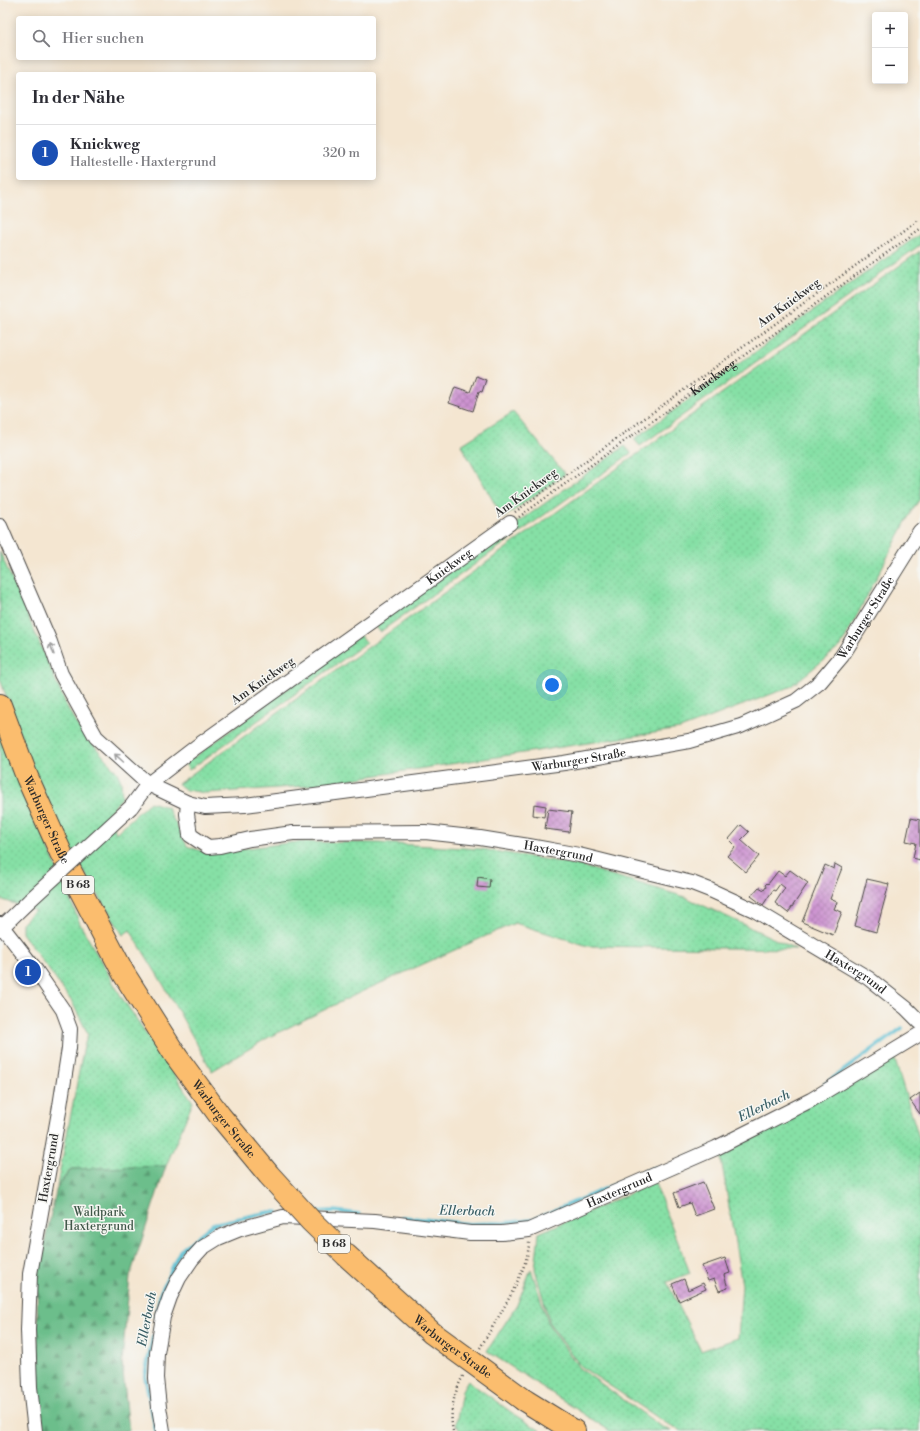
<!DOCTYPE html>
<html lang="de">
<head>
<meta charset="utf-8">
<style>
	body { margin:0; font-family:"Libre Bodoni",serif; background:#f7f7f7; color:#2b2b33 }
	.controls { position:absolute; right:12px; top:12px; display:grid; overflow:hidden; border-radius:4px; box-shadow:0 2px 10px #0003 }
	.controls button { width:36px; height:36px; display:grid; place-items:center; padding:0; border:0; border-bottom:1px solid #e1e1e2; background:#fff; color:#2b2b33; font:20px sans-serif }
	.you { position:absolute; left:552px; top:685px; width:14px; height:14px; margin:-10px; border:3px solid #fff; border-radius:50%; background:#1a73e8; box-shadow:0 0 0 6px #1a73e833 }
	.badge { display:grid; place-items:center; width:26px; height:26px; border-radius:50%; background:#0f766e; color:#fff; font-size:13px; font-weight:700 }
	.pin { position:absolute; translate:-50% -50%; border:2px solid #fff; box-shadow:0 1px 4px #0006 }
	.list { margin:0; padding:0; list-style:none }
	h2 { display:flex; justify-content:space-between; align-items:center; height:52px; margin:0; padding:0 16px; font-size:17px }
	h2 small { font-size:13px; font-weight:400; color:#7c7c81 }
	.list li { display:grid; grid-template-columns:26px 1fr auto; gap:12px; align-items:center; box-sizing:border-box; height:56px; padding:0 16px; border-top:1px solid #e1e1e2 }
	.list b { display:block; font-size:15px; white-space:nowrap }
	.list p { margin:0; font-size:13px; white-space:nowrap; color:#7c7c81 }
	.list em { font-size:13px; font-style:normal; color:#7c7c81 }
	.icon { flex:none; width:22px; height:22px; fill:none; stroke:currentColor; stroke-width:2; stroke-linecap:round; stroke-linejoin:round }
	.map { position:relative; flex:none; width:920px; height:1431px; overflow:hidden }
	.search { position:absolute; background:#fff; box-shadow:0 2px 10px #0003; left:16px; top:16px; width:360px; height:44px; display:flex; align-items:center; gap:10px; box-sizing:border-box; padding:0 14px; border-radius:4px; color:#7c7c81; font-size:15px }
	.panel { position:absolute; background:#fff; box-shadow:0 2px 10px #0003; left:16px; top:72px; width:360px; height:108px; border-radius:4px }
	.map>svg:first-child { display:block }
</style>
</head>
<body>
<div class="map">
<svg width="920" height="1431" viewBox="0 0 920 1431">
	<defs>
		<pattern id="grass-dots" width="8" height="8" patternUnits="userSpaceOnUse"><rect width="8" height="8" fill="#86e0a6"/><path d="M2 2h.1M6 6h.1" fill="none" stroke="#74c08f" stroke-width="1.8" stroke-linecap="round"/></pattern>
		<pattern id="forest-firs" width="22" height="20" patternUnits="userSpaceOnUse"><rect width="22" height="20" fill="#6cbe8b"/><path d="M5 1l3.5 6h-7zM16 11l3.5 6h-7z" fill="#599b72"/></pattern>
		<pattern id="building-cross-hatch" width="8" height="8" patternUnits="userSpaceOnUse"><rect width="8" height="8" fill="#cc92d0"/><path d="M0 0l8 8M0 8l8-8" fill="none" stroke="#a677a9"/></pattern>
	</defs>
	<rect width="100%" height="100%" fill="#f6f6f2"/>
	<filter id="ink" filterUnits="userSpaceOnUse"><feTurbulence type="fractalNoise" baseFrequency=".025" numOctaves="2"/><feDisplacementMap in="SourceGraphic" scale="8" xChannelSelector="R" yChannelSelector="G"/><feConvolveMatrix kernelMatrix="1 2 1 2 8 2 1 2 1" color-interpolation-filters="sRGB"/></filter>
	<filter id="wash" filterUnits="userSpaceOnUse"><feTurbulence type="fractalNoise" baseFrequency=".012" numOctaves="4" result="noise"/><feDisplacementMap in="SourceGraphic" scale="16" xChannelSelector="R" yChannelSelector="G"/><feGaussianBlur stdDeviation="0.9" result="paint"/><feColorMatrix in="noise" values="0 0 0 0 0 0 0 0 0 0 0 0 0 0 0 0 0 1.4 0 .05"/><feComposite in="paint" operator="in"/></filter>
	<g filter="url(#wash)">
		<rect width="100%" height="100%" fill="#f4e6d1"/>
		<g fill="url(#grass-dots)" stroke="#588668">
			<path d="M920 234V245L640 446 634 439Z"/>
			<path d="M920 251V499L912 510 841 646 790 687 680 729 306 786 206 793 186 790 178 784Z"/>
			<path d="M513 412 565 474 503 518 461 445Z"/>
			<path d="M625 446 631 453 380 632 375 625Z"/>
			<path d="M0 552 68 709 79 728 117 772 121 781 122 798 108 813 116 833 150 802 167 807 187 846 207 853 297 842 379 843 481 849 578 865 685 897 796 949 588 946 515 923 363 991 269 1037 212 1071 163 984 130 930 123 935 70 849 34 775 0 679Z"/>
			<path d="M360 635 366 643 189 770 185 764Z"/>
			<path d="M0 725 21 782 81 926 122 998 193 1102 166 1166 71 1169 57 1186 84 1046 88 1034 72 1002 22 933V923L34 911 36 913 34 910 0 899Z"/>
			<path d="M894 1057 920 1141V1431H682L666 1423 580 1366 550 1324 535 1269 539 1233 627 1195 654 1181 690 1273 667 1282 701 1351 738 1338 742 1285 720 1152Z"/>
			<path d="M531 1269 549 1325 579 1368 659 1425 671 1431H610L487 1351 517 1305Z"/>
			<path d="M468 1381 518 1417 541 1431H460L456 1424 462 1391Z"/>
		</g>
		<path fill="url(#forest-firs)" stroke="#4c745b" d="M166 1166 130 1276 122 1362 129 1431H41L38 1387 37 1276 57 1187 72 1169Z"/>
		<g fill="none" stroke-linecap="round" stroke-linejoin="round">
			<g stroke="#53bcd0" stroke-width="4">
				<path d="M825 1084 902 1028"/>
				<path d="M312 1212 333 1211 359 1214"/>
				<path d="M402 1217 469 1224 505 1223 532 1220 654 1168"/>
				<path d="M156 1317 161 1292 180 1251 213 1224 270 1212H277"/>
				<path d="M153 1336 145 1376 156 1431"/>
			</g>
		</g>
		<g id="blocks">
			<g fill="url(#building-cross-hatch)">
				<path d="M476 376 486 380 482 392 479 391 473 411 449 403 455 387 470 392Z"/>
				<path d="M534 804 546 806 544 817 533 815Z"/>
				<path d="M548 809 572 812 569 832 545 829Z"/>
				<path d="M911 818 920 820V860L913 858 916 843 906 841Z"/>
				<path d="M741 825 749 832 741 840 759 856 746 872 727 856 736 846 729 839Z"/>
				<path d="M835 864 842 868 830 899 837 902 834 909 842 912 833 935 802 922 825 865 834 869Z"/>
				<path d="M790 870 808 883 788 913 775 903 785 888 780 884 775 891 773 890 763 905 751 896 759 887 764 890 766 887 765 885 767 883 768 884 778 871 785 876Z"/>
				<path d="M478 877 490 879 489 888 477 887Z"/>
				<path d="M867 879 889 884 876 932 855 926Z"/>
				<path d="M920 1093V1114L910 1100Z"/>
				<path d="M703 1182 714 1209 695 1216 690 1203 679 1207 674 1193Z"/>
				<path d="M725 1258 730 1273 724 1275 728 1288 719 1291 714 1279 708 1281 702 1266Z"/>
				<path d="M684 1279 688 1290 703 1283 706 1289 679 1301 672 1284Z"/>
			</g>
		</g>
	</g>
	<g filter="url(#ink)">
		<use href="#blocks" fill-opacity="0" stroke="#494744" stroke-width="1"/>
		<g fill="none" stroke-linecap="round" stroke-linejoin="round">
			<defs>
				<g id="street">
					<path id="s2" d="M0 526 50 642 61 674 96 737 148 784 188 803 205 807 245 805 564 763 689 741 741 726 796 701 820 682 842 656 920 531"/>
					<path id="s3" d="M188 803 187 814 190 835 208 847 220 846 250 839 293 833 425 832 480 838 529 846 579 855 655 874 692 883 710 890 756 911 868 978 906 1008 920 1022"/>
					<path id="s4" d="M131 807 148 784 196 747 510 523"/>
					<path d="M0 924 35 969 63 1010 70 1029 69 1048 60 1106 30 1274 28 1330 30 1387 35 1431"/>
					<path d="M0 929 30 900"/>
					<path id="s5" d="M163 1431 159 1407 156 1378 157 1353 163 1317 170 1297 179 1278 192 1259 202 1248 218 1238 240 1229 283 1217 375 1221 470 1233H502L529 1230 716 1148 811 1100 920 1034"/>
				</g>
				<g id="primary">
					<path id="s6" d="M0 705 27 777 61 853 124 974 176 1056"/>
					<path d="M524 1400 574 1431"/>
				</g>
			</defs>
			<use href="#street" stroke="#494744" stroke-width="16"/>
			<use href="#primary" stroke="#494744" stroke-width="24"/>
			<g stroke="#494744" stroke-width="2.5" stroke-dasharray="1 3" stroke-linecap="butt">
				<path d="M515 512 920 219"/>
				<path id="s1" d="M519 517 920 229"/>
				<path d="M480 1348C495 1322 529 1271 529 1242"/>
				<path d="M453 1431C449 1414 454 1392 463 1376"/>
			</g>
			<use href="#street" stroke="#fff" stroke-width="14"/>
			<use href="#primary" stroke="#fbbd6e" stroke-width="22"/>
			<defs>
				<path id="street-bridge" d="M30 900 131 807"/>
				<g id="primary-bridge">
					<path id="s7" d="M176 1056 220 1116 269 1175 311 1221 346 1255 432 1333 524 1400"/>
				</g>
			</defs>
			<use href="#street-bridge" stroke="#494744" stroke-width="16" stroke-linecap="butt"/>
			<use href="#primary-bridge" stroke="#494744" stroke-width="24" stroke-linecap="butt"/>
			<use href="#street-bridge" stroke="#fff" stroke-width="14"/>
			<use href="#primary-bridge" stroke="#fbbd6e" stroke-width="22"/>
		</g>
		<defs><path id="oneway-shaft" d="M-6 0H5M1.5-3L5.5 0L1.5 3" fill="none" stroke-width="1.6" stroke-linecap="round" stroke-linejoin="round"/></defs>
		<g stroke="#a0a0a0">
			<use href="#oneway-shaft" transform="translate(52 649) rotate(-109)"/>
			<use href="#oneway-shaft" transform="translate(119 758) rotate(-138)"/>
		</g>
	</g>
	<g text-anchor="middle" dominant-baseline="central" stroke-width="3" stroke-linejoin="round" paint-order="stroke">
		<g fill="#f6f6f2" stroke="#686867" stroke-width="1">
			<rect x="62" y="876" width="32" height="18" rx="3"/>
			<rect x="318" y="1235" width="32" height="18" rx="3"/>
		</g>
		<g font-size="11" font-weight="bold" fill="#2b2b2b">
			<text x="78" y="885">B 68</text>
			<text x="334" y="1244">B 68</text>
		</g>
		<g font-size="12" fill="#2b2b2b" stroke="#f6f6f2">
			<text transform="translate(789 303) rotate(-36)">Am Knickweg</text>
			<text stroke="none"><textPath href="#s1" startOffset="239">Knickweg</textPath></text>
			<text transform="translate(526 493) rotate(-36)">Am Knickweg</text>
			<text stroke="none"><textPath href="#s4" startOffset="400">Knickweg</textPath></text>
			<text stroke="none"><textPath href="#s2" startOffset="1077">Warburger Straße</textPath></text>
			<text transform="translate(263 681) rotate(-35)">Am Knickweg</text>
			<text stroke="none"><textPath href="#s2" startOffset="741">Warburger Straße</textPath></text>
			<text stroke="none"><textPath href="#s6" startOffset="124">Warburger Straße</textPath></text>
			<text stroke="none"><textPath href="#s3" startOffset="407">Haxtergrund</textPath></text>
			<text stroke="none"><textPath href="#s3" startOffset="731">Haxtergrund</textPath></text>
			<text stroke="none"><textPath href="#s7" startOffset="79">Warburger Straße</textPath></text>
			<text transform="translate(49 1168) rotate(-80)">Haxtergrund</text>
			<text stroke="none"><textPath href="#s5" startOffset="628">Haxtergrund</textPath></text>
			<text stroke="none"><textPath href="#s7" startOffset="403">Warburger Straße</textPath></text>
		</g>
		<g font-size="12" fill="#42584a" stroke="#f6f6f2">
			<text x="99" y="1212">Waldpark<tspan x="99" dy="14">Haxtergrund</tspan></text>
		</g>
		<g font-size="13" font-style="italic" fill="#395e65" stroke="#f6f6f2">
			<text transform="translate(764 1106) rotate(-26)">Ellerbach</text>
			<text transform="translate(467 1211) rotate(1)">Ellerbach</text>
			<text transform="translate(147 1319) rotate(-79)">Ellerbach</text>
		</g>
	</g>
</svg>
<div class="controls">
<button>+</button>
<button>−</button>
</div>
<div class="you"></div>
<div class="pin badge" style="left:28px;top:972px;background:#1a4fb4">1</div>
<div class="search"><svg class="icon" aria-label="search" viewBox="0 0 24 24"><circle cx="10" cy="10" r="6"/><path d="M15 15l6 6"/></svg>Hier suchen</div>
<section class="panel">
<h2>In der Nähe<small></small></h2>
<ul class="list">
<li><span class="badge" style="background:#1a4fb4">1</span><div><b>Knickweg</b><p>Haltestelle · Haxtergrund</p></div><em>320 m</em></li>
</ul>
</section>
</div>
</body>
</html>
